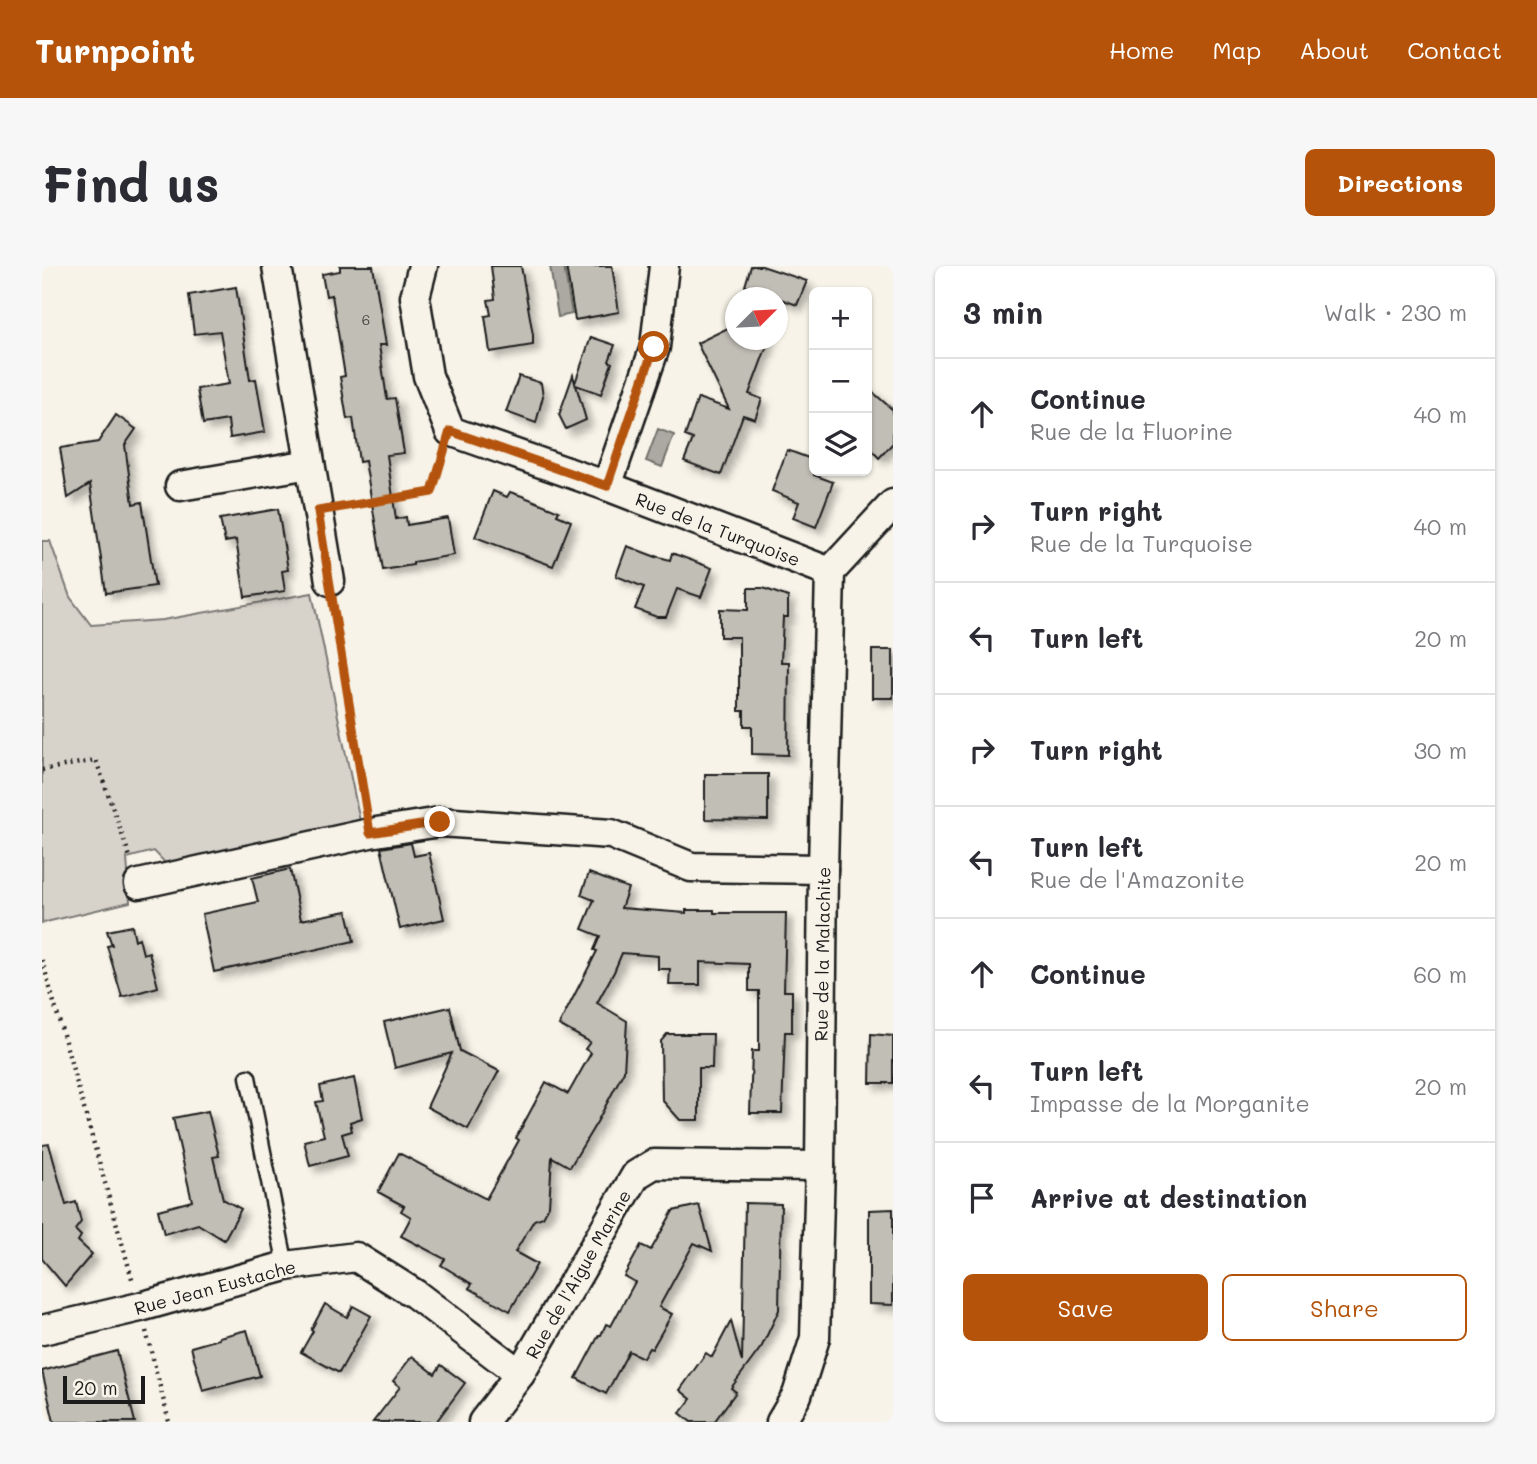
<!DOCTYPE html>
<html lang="en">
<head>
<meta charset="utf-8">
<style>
	body { margin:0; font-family:Mali,sans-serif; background:#f7f7f7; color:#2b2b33 }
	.controls { position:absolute; right:21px; top:21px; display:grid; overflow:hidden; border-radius:10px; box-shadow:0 2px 5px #0004 }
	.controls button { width:63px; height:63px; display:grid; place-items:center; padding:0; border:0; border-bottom:2px solid #e1e1e2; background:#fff; color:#2b2b33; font:35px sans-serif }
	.compass { position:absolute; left:683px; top:21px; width:63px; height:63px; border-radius:50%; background:#fff; box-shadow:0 2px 5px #0004; rotate:66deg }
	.scale { position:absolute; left:21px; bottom:18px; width:82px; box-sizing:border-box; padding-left:7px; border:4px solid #1c1c1c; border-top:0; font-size:19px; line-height:24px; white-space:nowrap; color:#1c1c1c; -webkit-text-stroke:5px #f7f3e8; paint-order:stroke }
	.stop { position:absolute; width:21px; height:21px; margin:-16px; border:5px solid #b45309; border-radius:50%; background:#fff }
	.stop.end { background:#b45309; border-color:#fff; box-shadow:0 2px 7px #0008 }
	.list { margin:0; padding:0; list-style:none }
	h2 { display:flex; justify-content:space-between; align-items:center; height:91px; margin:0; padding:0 28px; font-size:30px }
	h2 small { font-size:23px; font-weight:400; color:#7c7c81 }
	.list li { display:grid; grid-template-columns:46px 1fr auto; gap:21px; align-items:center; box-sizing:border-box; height:112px; padding:0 28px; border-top:2px solid #e1e1e2 }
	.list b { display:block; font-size:26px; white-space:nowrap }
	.list p { margin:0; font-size:23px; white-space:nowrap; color:#7c7c81 }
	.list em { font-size:23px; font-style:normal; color:#7c7c81 }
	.actions { display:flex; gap:14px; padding:21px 28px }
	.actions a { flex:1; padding:16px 0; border:2px solid #b45309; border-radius:10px; text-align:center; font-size:24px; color:#b45309 }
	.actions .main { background:#b45309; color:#fff }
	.icon { flex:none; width:38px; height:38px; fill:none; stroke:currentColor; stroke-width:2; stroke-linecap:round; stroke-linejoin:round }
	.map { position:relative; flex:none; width:851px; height:1156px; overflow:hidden; border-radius:10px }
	header { display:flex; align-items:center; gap:42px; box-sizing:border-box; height:98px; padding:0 35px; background:#b45309; color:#fff }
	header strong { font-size:33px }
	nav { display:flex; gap:38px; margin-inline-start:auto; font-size:24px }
	.intro { display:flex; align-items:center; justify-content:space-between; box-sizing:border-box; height:168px; padding:0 42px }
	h1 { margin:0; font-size:49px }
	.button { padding:18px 32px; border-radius:10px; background:#b45309; color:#fff; font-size:24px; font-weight:700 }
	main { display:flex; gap:42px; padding:0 42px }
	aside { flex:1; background:#fff; border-radius:10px; box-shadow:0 2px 5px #0004 }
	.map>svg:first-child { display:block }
</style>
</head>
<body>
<header>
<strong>Turnpoint</strong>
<nav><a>Home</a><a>Map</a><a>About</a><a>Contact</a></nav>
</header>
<div class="intro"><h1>Find us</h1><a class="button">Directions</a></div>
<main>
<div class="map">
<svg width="851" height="1156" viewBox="0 0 851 1156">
	<defs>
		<filter id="shadow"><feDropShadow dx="6" dy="6" stdDeviation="3.5" flood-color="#0004"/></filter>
	</defs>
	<rect width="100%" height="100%" fill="#f7f3e8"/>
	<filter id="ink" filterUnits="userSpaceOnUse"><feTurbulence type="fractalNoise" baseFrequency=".0143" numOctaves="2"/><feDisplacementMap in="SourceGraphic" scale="14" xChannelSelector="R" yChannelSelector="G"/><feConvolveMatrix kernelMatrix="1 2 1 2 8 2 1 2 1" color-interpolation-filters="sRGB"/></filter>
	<g filter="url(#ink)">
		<path fill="#d7d3cb" stroke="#7a7874" stroke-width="2" d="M0 275H8L28 331 49 359 121 354 270 327 318 555 128 602 112 585 85 592 88 636 0 657Z"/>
		<g fill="#aca9a2" stroke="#72716c" stroke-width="2">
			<path d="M508 0H522L530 48 516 51Z"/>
			<path d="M616 163 632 169 620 201 604 195Z"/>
		</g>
		<g fill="#c0beb5" stroke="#1c1c1c" stroke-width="2" filter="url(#shadow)">
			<path d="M298 0H331L344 79H337L345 133 353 132 362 187 345 189 354 253 364 251 365 259 406 252 412 289 371 296V299L341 304 323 195 317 196 311 152 305 153 298 111 303 110 290 29 284 30 280 8 298 5Z"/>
			<path d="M449 0H479L491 69V79L448 86 443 50 449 49 446 34 453 33Z"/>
			<path d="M524 0H570L577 46 533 54Z"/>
			<path d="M709 0H720L765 15 755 39 703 20Z"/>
			<path d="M194 21 208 114 214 113 223 166 188 172 186 154 161 158 155 123 187 118 178 65 152 68 147 29Z"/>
			<path d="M694 58V74H727L707 128 720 133 713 153 701 149 679 209 642 195 651 173 643 170 656 132 687 143 655 77Z"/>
			<path d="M549 71 573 79 567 95 570 97 559 128 534 119 544 154 524 163 517 149 531 109 533 117Z"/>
			<path d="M477 110 499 117 501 130 494 157 464 146Z"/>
			<path d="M825 121 851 144V177L837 192 825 179Z"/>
			<path d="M74 149 94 163 83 179 91 238 100 236 113 320 64 327 48 218 26 232 18 182 56 176Z"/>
			<path d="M745 184 772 194V209L791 216 774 261 751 252 757 236 730 225Z"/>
			<path d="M451 225 465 231 468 226 480 230 517 245 515 249 529 255 511 300 433 271Z"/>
			<path d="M236 243 246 304 240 305 243 325 203 331 194 274 183 276 178 253Z"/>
			<path d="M585 280 614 291V290L628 294 630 287 670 302 659 331 635 323 624 351H615L593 343 602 321 574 310Z"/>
			<path d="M706 322H721L746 331V351H741L739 396H747L746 489 710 488V460H702V445H697V371H678V343L706 344Z"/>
			<rect x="830" y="384" width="21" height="48"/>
			<path d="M663 508H726V554L663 553Z"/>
			<path d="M369 577 372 590 387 587 402 653 358 663 339 582Z"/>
			<path d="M248 603 259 654 305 645 312 675 172 706 160 648 216 636 210 612Z"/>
			<path d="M547 607 586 622 579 642 644 647V644H672V647H744L742 725H750V766H743L740 847H708L710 785H717V725H707V698L658 696V719H627L628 703H616V690L580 687 572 706 555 737 585 755 582 805 555 856 528 901 510 891 507 940 501 951 492 954 473 986 495 998 468 1045 427 1022 430 1018 399 999 403 993 359 970 369 951 359 945 362 940 336 926 357 887 444 933 477 874 474 872 504 816 526 828 549 787 543 783 548 776 517 759 555 685 552 684 558 670 540 663 552 634 539 629Z"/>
			<path d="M90 660 93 674 97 672 101 688 107 686 116 721 80 731 65 680 70 679 65 665Z"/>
			<path d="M408 741 418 785 457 805 426 863 385 841 410 787 353 802 342 756Z"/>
			<path d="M625 768H671L670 802H657V854H638L620 834 619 775Z"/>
			<path d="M829 768 851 770V817H828Z"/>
			<path d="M312 812 320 852 308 856 310 865 300 868 306 890 268 900 262 875 282 870 274 836 281 835 278 820Z"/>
			<path d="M166 845 177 890 171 891 181 933 199 943 182 974 156 958 122 968 116 944 150 935 131 852Z"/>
			<path d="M7 878 24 939 34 936 39 956 33 964 39 970 36 975 50 988 23 1020 0 993V879Z"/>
			<path d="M703 937 739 938 737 1044 720 1080 689 1122 694 1126 672 1156H649L638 1147 649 1133 638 1124 664 1087 670 1091 689 1055 700 1096Z"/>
			<path d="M657 939 670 985 652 977 617 1041 630 1048 610 1083 607 1082 601 1092 587 1085 564 1128 534 1112 557 1069H559L564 1058 569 1060 593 1016 582 1010 599 979 609 984 631 945Z"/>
			<path d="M851 943V1039L827 1038V944Z"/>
			<path d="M283 1038 305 1051 311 1040 329 1050 297 1107 259 1086 271 1065 269 1064Z"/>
			<path d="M205 1064 218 1110 161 1125 149 1081 177 1073V1071Z"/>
			<path d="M75 1085 93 1156H12L0 1105Z"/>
			<path d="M370 1090 393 1108 399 1099 423 1117 394 1156H331L358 1121 351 1115Z"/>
		</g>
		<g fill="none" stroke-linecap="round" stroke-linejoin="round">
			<defs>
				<path id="service" d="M206 811 244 1000"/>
				<g id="minor">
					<path d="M235 0 288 315"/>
					<path d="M381 0 373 31 386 110 408 165 565 220 788 306"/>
					<path d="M138 220 268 198"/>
					<path d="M565 220 613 81 622 0"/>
					<path d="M97 618 328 567 398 556 569 568 649 601 781 603"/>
					<path d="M0 1064 98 1041 244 1000 314 991 373 1028 478 1108"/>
					<path d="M441 1156 478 1108 594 909 612 898 778 900"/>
					<path d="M739 1156 755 1129 773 1072 778 900 781 603 788 306 851 238"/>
				</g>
			</defs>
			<use href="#service" stroke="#1c1c1c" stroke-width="19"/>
			<use href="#minor" stroke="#1c1c1c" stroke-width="33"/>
			<g stroke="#1c1c1c" stroke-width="4.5" stroke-dasharray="2 5" stroke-linecap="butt">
				<path d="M301 241 390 226 401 190"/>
				<path d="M292 341 324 543"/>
				<path d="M0 504 54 494 89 594"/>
				<path d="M0 694 91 1016"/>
				<path d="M104 1065 127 1156"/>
			</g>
			<use href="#service" stroke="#f7f3e8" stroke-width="14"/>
			<use href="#minor" stroke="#f7f3e8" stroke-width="28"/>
		</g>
	</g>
	<g fill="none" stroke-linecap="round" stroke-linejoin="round" filter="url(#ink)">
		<path stroke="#b45309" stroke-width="9" d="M398 556 328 567 276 245 390 226 408 165 565 220 612 81"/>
	</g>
	<g text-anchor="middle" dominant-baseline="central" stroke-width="5" stroke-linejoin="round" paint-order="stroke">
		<g font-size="14" fill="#454442">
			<text x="324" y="53">6</text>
		</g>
		<g font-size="18" fill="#1c1c1c" stroke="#f7f3e8">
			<text transform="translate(676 263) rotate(21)">Rue de la Turquoise</text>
			<text transform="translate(780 688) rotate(-89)">Rue de la Malachite</text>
			<text transform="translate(536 1008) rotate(-60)">Rue de l'Aigue Marine</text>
			<text transform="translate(173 1021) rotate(-15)">Rue Jean Eustache</text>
		</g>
	</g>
</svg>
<div class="controls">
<button>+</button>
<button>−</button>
<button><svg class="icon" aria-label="layers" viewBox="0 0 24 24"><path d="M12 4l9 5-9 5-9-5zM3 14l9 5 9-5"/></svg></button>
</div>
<svg class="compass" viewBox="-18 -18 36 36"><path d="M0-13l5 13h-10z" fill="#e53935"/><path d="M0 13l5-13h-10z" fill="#7c7c81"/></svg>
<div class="scale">20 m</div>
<div class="stop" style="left:612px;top:81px"></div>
<div class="stop end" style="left:398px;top:556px"></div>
</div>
<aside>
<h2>3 min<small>Walk · 230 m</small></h2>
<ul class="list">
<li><svg class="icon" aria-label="ahead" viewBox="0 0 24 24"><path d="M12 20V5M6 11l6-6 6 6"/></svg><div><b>Continue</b><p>Rue de la Fluorine</p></div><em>40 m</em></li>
<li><svg class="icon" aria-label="right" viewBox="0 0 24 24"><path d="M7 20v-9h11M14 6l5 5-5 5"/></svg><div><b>Turn right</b><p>Rue de la Turquoise</p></div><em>40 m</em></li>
<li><svg class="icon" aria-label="left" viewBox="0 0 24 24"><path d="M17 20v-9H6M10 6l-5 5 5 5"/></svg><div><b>Turn left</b></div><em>20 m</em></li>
<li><svg class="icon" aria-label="right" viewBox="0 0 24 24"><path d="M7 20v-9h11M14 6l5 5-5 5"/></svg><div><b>Turn right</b></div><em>30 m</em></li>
<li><svg class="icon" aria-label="left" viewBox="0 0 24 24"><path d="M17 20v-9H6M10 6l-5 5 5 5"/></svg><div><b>Turn left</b><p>Rue de l'Amazonite</p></div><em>20 m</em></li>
<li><svg class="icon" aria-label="ahead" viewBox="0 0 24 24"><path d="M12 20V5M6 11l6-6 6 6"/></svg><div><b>Continue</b></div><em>60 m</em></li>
<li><svg class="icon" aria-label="left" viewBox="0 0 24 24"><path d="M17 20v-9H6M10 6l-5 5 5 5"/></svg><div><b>Turn left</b><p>Impasse de la Morganite</p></div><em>20 m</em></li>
<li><svg class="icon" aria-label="arrive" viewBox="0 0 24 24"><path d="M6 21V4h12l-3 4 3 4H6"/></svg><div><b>Arrive at destination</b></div></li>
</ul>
<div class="actions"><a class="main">Save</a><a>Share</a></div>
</aside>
</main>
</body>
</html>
